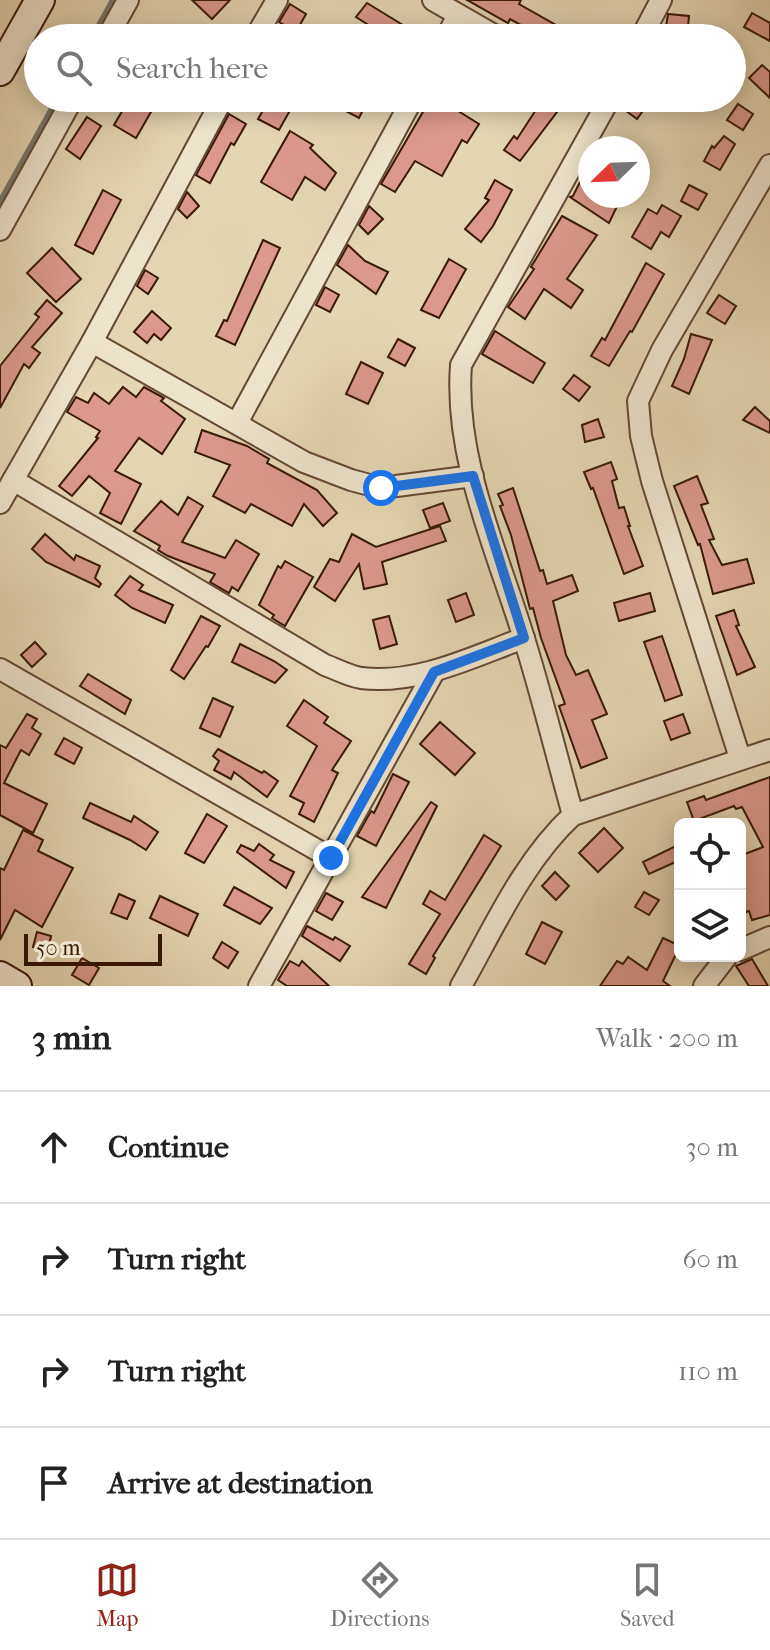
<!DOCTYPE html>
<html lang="en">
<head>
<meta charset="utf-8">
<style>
	body { margin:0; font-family:"IM FELL French Canon",serif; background:#f2f2f2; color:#222 }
	.controls { position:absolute; right:24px; bottom:24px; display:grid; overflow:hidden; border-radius:12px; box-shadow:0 4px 20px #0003 }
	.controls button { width:72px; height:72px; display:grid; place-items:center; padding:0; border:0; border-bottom:2px solid #e0e0e0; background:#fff; color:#222; font:40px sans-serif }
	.compass { position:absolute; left:578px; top:136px; width:72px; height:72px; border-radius:50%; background:#fff; box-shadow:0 4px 20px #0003; rotate:247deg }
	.scale { position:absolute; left:24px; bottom:20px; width:138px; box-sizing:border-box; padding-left:8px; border:4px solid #391906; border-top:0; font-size:22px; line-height:28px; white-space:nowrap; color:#391906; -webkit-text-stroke:6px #ede4cc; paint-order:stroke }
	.stop { position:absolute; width:24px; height:24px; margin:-18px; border:6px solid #1a73e8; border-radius:50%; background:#fff }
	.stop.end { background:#1a73e8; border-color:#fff; box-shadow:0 2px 8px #0008 }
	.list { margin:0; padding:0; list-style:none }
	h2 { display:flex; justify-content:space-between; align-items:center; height:104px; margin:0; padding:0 32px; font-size:34px }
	h2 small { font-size:26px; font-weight:400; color:#767676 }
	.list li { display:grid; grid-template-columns:52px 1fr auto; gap:24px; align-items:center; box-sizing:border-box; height:112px; padding:0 32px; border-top:2px solid #e0e0e0 }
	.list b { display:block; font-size:30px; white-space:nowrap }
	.list em { font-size:26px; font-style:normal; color:#767676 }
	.icon { flex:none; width:44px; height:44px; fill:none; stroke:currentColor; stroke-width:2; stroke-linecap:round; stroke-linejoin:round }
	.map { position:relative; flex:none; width:770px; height:986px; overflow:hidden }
	.search { position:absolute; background:#fff; box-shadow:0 4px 20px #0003; left:24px; right:24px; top:24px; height:88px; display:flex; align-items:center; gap:20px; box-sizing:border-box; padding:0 28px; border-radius:44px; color:#767676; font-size:30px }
	.sheet { height:552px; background:#fff }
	nav { display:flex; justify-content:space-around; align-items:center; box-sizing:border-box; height:112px; border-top:2px solid #e0e0e0; background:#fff; font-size:22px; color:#767676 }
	nav a { display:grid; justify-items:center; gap:4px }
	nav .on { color:#8f2418 }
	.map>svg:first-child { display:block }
</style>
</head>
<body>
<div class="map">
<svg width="770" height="986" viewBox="0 0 770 986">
	<rect width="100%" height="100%" fill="#e4d6b1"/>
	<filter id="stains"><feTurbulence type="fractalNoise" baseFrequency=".0025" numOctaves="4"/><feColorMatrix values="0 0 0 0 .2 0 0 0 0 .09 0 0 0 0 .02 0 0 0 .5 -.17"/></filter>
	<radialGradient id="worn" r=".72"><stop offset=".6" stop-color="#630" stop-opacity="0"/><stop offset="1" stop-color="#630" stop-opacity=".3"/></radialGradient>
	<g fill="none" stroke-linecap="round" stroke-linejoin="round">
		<g stroke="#72786e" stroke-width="6">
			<path d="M92 38 113 0"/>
			<path d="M0 202 58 98"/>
		</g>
	</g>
	<g fill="#dc998b" stroke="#391906" stroke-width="2">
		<path d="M192 0H230L212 19Z"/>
		<path d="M467 0H521L519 4 579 38H545L510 19 508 23Z"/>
		<path d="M367 3 424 38H389L356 17Z"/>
		<path d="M290 4 306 14 296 32 279 22Z"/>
		<path d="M752 13 770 23V41L744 27Z"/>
		<path d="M668 14 689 16 687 35 665 33Z"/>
		<path d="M762 65 770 72V98L749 78Z"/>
		<path d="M130 98H159L136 138 114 125Z"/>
		<path d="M270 98H297L279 130 258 119Z"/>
		<path d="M348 98H369L359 118 342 109Z"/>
		<path d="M431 98H450L447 104 479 124 467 143 462 140 442 176 415 161 395 192 381 184Z"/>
		<path d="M628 98H652L637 119 621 107Z"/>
		<path d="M541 102 557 112 520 161 504 150 514 136 517 139Z"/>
		<path d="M738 104 753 114 743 130 727 120Z"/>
		<path d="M229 114 246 124 234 145 231 143 210 183 196 175Z"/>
		<path d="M87 117 101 126 80 159 66 149Z"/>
		<path d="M290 131 313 145 310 148 336 173 325 190 305 177 292 200 261 182Z"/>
		<path d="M724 136 735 144 720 170 704 161 712 146 714 148Z"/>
		<path d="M590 162V196H622L609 223 570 197 573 196Z"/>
		<path d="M495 180 512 190 493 226 481 242 465 229 489 200 485 198Z"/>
		<path d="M689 185 707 194 698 210 681 201Z"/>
		<path d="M103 190 121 200 93 254 75 245Z"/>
		<path d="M187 192 199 206 187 218 178 209Z"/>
		<path d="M662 205 681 216 669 237 661 232 651 249 632 237 648 209 657 214Z"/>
		<path d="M369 206 383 219 368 234 359 225Z"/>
		<path d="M562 216 597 235 567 279 583 290 571 308 544 289 525 319 508 307 534 269 531 267Z"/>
		<path d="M263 240 280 248 235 345 216 336 224 320 227 321Z"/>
		<path d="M348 245 365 261 388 272 376 294 337 265Z"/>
		<path d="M52 248 81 279 56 302 27 273Z"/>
		<path d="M449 259 466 269 439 318 421 310Z"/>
		<path d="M646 263 664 274 632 332 630 331 609 366 591 356 602 338 605 340Z"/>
		<path d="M145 270 158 278 148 294 137 286Z"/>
		<path d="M325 287 339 295 330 312 316 305Z"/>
		<path d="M719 295 736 306 725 324 707 313Z"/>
		<path d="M47 300 62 313 32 347 40 353 29 368 24 364 0 408V366L39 317 35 314Z"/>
		<path d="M152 311 171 328 161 340 154 334 147 343 134 332Z"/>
		<path d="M495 331 545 363 533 383 482 354Z"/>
		<path d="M691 334 712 340 689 394 672 386 684 359Z"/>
		<path d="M398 339 415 348 405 366 388 357Z"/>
		<path d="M361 362 383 373 368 404 346 394Z"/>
		<path d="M574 375 590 387 579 401 563 389Z"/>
		<path d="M123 387 136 397 144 387 164 398 161 401 185 419 162 454 139 438 115 471 141 484 121 524 100 513 110 493 89 476 72 496 59 486 98 438 96 437 100 431 67 412 76 397 88 403 94 393 109 404Z"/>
		<path d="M755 407 770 421V433L743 420Z"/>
		<path d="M598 419 604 437 585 442 582 425Z"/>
		<path d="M202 430 247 446 269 459 267 463 317 490 337 513 323 526 304 504 292 526 251 504 245 513 213 496 230 465 195 452Z"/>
		<path d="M611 462 617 479 612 481 619 508 624 507 630 526H628L643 566 624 574 593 488 591 489 584 472Z"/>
		<path d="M697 476 708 503 701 505 714 539 709 540 722 565 747 559 754 583 713 594 700 544 698 545 674 486Z"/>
		<path d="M513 488 540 571 543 570 547 584 572 575 578 591 553 601 566 655 576 675 588 670 607 714 592 720 607 758 581 768 559 706 565 704 541 638 533 608 530 609 511 535 500 506 503 505 498 494Z"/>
		<path d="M188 497 203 506 182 542 225 558 236 540 259 554 238 591 232 587 229 593 210 582 215 574 168 556 158 550 160 546 134 531 161 501 178 515Z"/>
		<path d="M443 503 450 521 430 528 423 510Z"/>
		<path d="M440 526 446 541 382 562 387 584 364 589 359 564 335 601 314 587 330 559 339 562 352 534 376 547Z"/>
		<path d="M45 534 74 560 76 555 100 566 95 578 101 584 99 587 46 562 32 549Z"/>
		<path d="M285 561 313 577 285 626 272 618 274 615 259 605 278 566 281 568Z"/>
		<path d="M130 576 143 585 139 590 173 605 165 623 132 608 115 595Z"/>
		<path d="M466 593 474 615 456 622 448 600Z"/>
		<path d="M650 593 655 611 619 621 614 603Z"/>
		<path d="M734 610 739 625 736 626 755 667 737 675 716 616Z"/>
		<path d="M201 616 220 626 208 647 206 646 184 679 171 670Z"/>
		<path d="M389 616 397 644 380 649 373 620Z"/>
		<path d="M662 636 682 695 665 701 644 642Z"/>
		<path d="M35 642 46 654 32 667 21 655Z"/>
		<path d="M240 644 274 661 287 670 275 683 232 662Z"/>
		<path d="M88 674 131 700 125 714 80 686Z"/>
		<path d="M213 698 233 707 220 737 200 728Z"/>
		<path d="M304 700 328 717 324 723 351 741 332 770 338 773 314 822 299 814 304 803 290 796 317 746 287 726Z"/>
		<path d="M27 714 37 719 32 728 41 734 29 755 21 750 4 783 47 804 33 833 0 815V745L6 748Z"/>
		<path d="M683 714 690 733 671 740 664 721Z"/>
		<path d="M440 722 475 753 455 775 420 744Z"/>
		<path d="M64 738 82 748 74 764 55 754Z"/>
		<path d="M218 749 262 773 264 771 278 781 267 797 234 772 231 779 214 770 219 761 213 756Z"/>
		<path d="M393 774 409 782 376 846 357 836 371 811 374 813Z"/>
		<path d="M770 777V915L752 920 749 911 740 914V856L763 847 742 807 736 809 734 806 694 821 687 802 704 796 706 800Z"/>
		<path d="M431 802 437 806 386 908 362 897Z"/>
		<path d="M90 803 131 822 134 816 158 832 146 850 130 840 83 818Z"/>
		<path d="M207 814 227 826 204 863 185 853Z"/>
		<path d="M604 828 623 848 598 872 579 853Z"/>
		<path d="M23 830 43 840 38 851 73 868 42 927 15 910 0 940V868L4 870Z"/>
		<path d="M484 835 501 846 433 956 435 958 426 974 409 964 440 914 423 904 430 891 445 900Z"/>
		<path d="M259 844 274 855 270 860 294 872 286 888 237 852 241 845 254 851Z"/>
		<path d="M680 844V860L649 874 643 862Z"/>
		<path d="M555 872 569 886 556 900 542 886Z"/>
		<path d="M234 887 272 908 260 924 224 905Z"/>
		<path d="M644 892 659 900 649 915 635 907Z"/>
		<path d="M326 893 343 902 332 920 316 911Z"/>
		<path d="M119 894 135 901 127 919 111 913Z"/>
		<path d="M160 896 198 914 188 936 150 918Z"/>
		<path d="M542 922 562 932 545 964 526 954Z"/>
		<path d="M307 926 333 940 335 937 350 946 340 961 302 936Z"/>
		<path d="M37 932 51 936 48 951 33 947Z"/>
		<path d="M663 938 680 946 663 981 670 986H600L617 961 623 964 628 957 647 970Z"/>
		<path d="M222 942 238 952 228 968 213 958Z"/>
		<path d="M82 958 99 968 89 985 72 975Z"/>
		<path d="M752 959 768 986H749L736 966Z"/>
		<path d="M290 961 299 966 302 961 329 986H287L278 980Z"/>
	</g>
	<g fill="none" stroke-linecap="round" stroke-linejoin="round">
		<defs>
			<g id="street">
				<path d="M433 0 499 38"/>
				<path d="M107 38 128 0"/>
				<path d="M255 38 277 0"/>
				<path d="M446 38 458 15"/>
				<path d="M641 38 661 0"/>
				<path d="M0 230 73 98"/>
				<path d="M92 342 304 462 351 480 381 488 473 476"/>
				<path d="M237 423 413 98"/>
				<path d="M13 480 325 665C336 669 349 676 361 678 417 685 472 657 524 638"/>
				<path d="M0 503 92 342 223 98"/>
				<path d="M0 669 331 858"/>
				<path d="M740 758 652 481 641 436 638 401 662 350 770 165"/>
				<path d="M573 815C556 754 541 692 522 632 495 546 454 456 461 365L610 98"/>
				<path d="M740 950 770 937"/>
				<path d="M259 986 434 672"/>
				<path d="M461 986C494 928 523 861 573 815L770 750"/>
				<path d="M704 986 727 956"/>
			</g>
			<g id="secondary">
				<path d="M0 71 40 0"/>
				<path d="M0 976 17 986"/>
			</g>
		</defs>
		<use href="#street" stroke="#644831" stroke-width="24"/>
		<use href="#secondary" stroke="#391906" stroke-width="32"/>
		<use href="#street" stroke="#ede4cc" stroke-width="20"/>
		<use href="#secondary" stroke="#ede4cc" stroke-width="28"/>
	</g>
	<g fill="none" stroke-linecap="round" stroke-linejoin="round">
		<path stroke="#1a73e8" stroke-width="10" d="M331 858 434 672 524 638 473 476 381 488"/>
	</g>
	<rect width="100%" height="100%" filter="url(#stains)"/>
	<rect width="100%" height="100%" fill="url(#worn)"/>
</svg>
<div class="controls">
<button><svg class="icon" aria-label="locate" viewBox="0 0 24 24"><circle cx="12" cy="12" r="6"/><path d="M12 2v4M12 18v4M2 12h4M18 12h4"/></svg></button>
<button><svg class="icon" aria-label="layers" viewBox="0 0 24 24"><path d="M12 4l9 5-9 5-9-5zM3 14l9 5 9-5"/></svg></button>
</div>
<svg class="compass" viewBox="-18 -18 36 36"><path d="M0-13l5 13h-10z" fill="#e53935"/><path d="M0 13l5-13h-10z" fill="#767676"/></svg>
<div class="scale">50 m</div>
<div class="stop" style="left:381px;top:488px"></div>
<div class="stop end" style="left:331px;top:858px"></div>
<div class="search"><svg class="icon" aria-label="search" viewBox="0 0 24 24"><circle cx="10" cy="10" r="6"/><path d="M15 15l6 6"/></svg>Search here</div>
</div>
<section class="sheet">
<h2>3 min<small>Walk · 200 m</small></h2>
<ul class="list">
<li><svg class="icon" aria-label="ahead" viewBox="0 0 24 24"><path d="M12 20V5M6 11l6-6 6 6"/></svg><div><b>Continue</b></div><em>30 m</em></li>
<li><svg class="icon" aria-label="right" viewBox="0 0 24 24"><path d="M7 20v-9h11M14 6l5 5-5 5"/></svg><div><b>Turn right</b></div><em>60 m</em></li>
<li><svg class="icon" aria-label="right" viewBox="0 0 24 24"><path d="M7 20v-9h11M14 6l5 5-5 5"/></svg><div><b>Turn right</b></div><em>110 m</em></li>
<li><svg class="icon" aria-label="arrive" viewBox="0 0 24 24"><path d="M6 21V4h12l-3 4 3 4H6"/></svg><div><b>Arrive at destination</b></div></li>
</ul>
</section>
<nav>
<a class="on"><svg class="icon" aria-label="map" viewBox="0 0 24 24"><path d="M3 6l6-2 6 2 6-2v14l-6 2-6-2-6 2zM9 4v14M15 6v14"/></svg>Map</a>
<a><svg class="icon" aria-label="directions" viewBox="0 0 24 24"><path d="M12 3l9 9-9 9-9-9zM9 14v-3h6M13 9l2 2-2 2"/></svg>Directions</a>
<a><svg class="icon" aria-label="saved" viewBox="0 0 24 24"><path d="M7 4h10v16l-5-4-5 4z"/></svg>Saved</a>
</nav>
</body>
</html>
